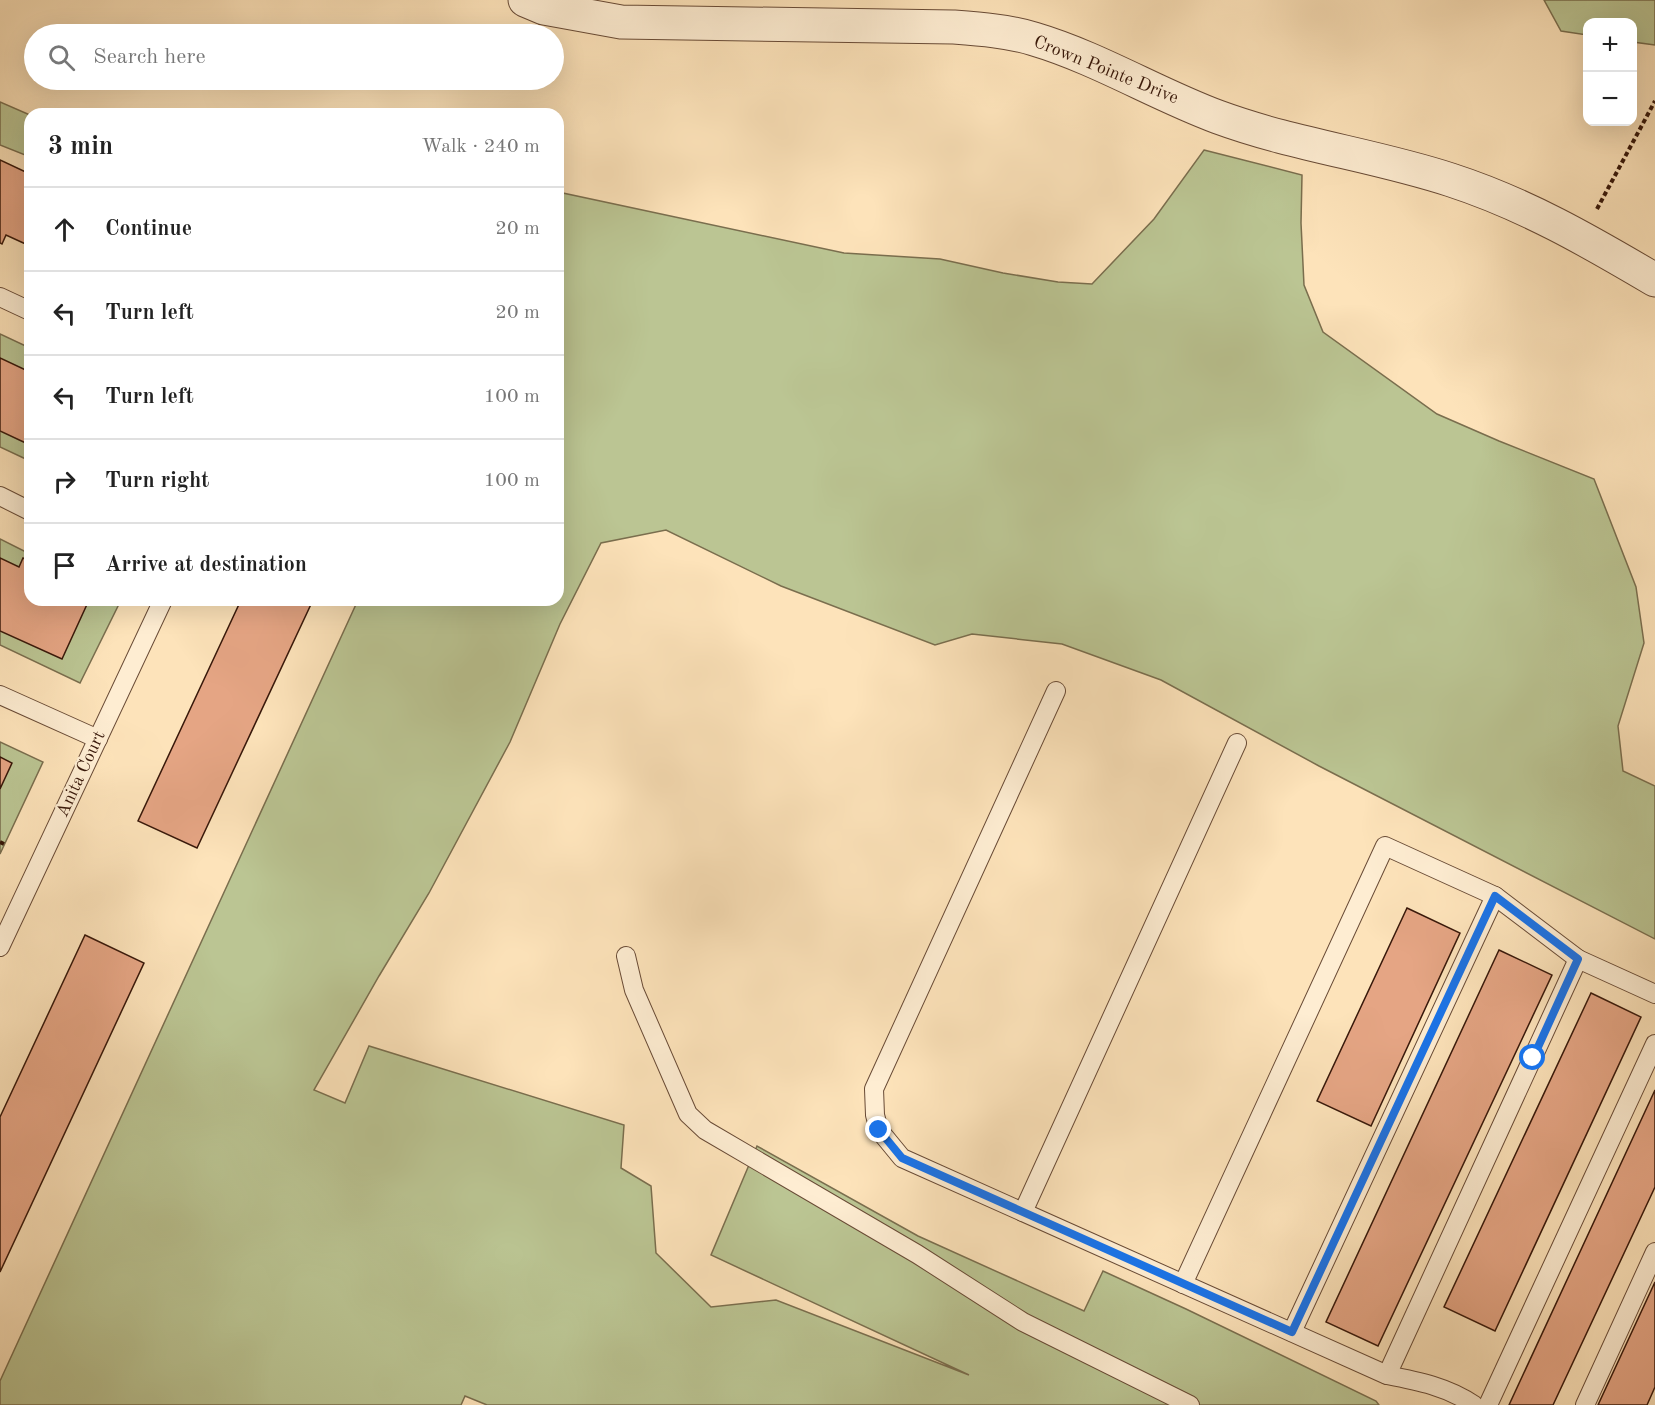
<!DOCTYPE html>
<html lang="en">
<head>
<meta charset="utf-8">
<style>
	body { margin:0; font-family:"Old Standard TT",serif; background:#f6f6f6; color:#222 }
	.controls { position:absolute; right:18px; top:18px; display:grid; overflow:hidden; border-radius:12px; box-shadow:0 6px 24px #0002 }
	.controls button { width:54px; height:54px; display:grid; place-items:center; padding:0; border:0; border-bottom:2px solid #e0e0e0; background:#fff; color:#222; font:30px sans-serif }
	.stop { position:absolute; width:18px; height:18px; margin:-14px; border:4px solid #1a73e8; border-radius:50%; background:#fff }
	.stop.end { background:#1a73e8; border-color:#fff; box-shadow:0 2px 6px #0008 }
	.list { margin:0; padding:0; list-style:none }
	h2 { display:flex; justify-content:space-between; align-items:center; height:78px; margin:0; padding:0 24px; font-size:26px }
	h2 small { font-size:20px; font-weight:400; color:#767676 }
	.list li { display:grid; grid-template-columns:39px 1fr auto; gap:18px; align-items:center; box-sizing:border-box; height:84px; padding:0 24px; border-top:2px solid #e0e0e0 }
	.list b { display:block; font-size:22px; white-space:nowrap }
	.list em { font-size:20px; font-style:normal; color:#767676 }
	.icon { flex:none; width:33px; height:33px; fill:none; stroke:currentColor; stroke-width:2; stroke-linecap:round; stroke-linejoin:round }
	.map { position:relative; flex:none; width:1655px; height:1405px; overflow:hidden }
	.search { position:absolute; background:#fff; box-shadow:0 6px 24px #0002; left:24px; top:24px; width:540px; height:66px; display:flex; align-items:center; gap:15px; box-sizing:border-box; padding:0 21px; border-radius:33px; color:#767676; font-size:22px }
	.panel { position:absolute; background:#fff; box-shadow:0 6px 24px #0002; left:24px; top:108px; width:540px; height:498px; border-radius:18px }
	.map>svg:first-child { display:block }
</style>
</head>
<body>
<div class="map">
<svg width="1655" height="1405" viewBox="0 0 1655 1405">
	<rect width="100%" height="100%" fill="#fde3ba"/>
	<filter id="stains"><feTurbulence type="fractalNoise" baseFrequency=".00333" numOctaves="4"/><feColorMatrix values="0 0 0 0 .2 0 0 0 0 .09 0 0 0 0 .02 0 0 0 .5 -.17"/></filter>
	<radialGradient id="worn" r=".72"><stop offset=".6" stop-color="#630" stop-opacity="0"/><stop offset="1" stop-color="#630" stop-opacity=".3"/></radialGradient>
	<g fill="#bbc593" stroke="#7a6e4e" stroke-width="1.5">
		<path d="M1544 0H1655V45L1633 42 1632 22H1588L1587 35 1561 31Z"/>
		<path d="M0 102 30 115V157L0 145Z"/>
		<path d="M1204 150 1302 175 1301 223 1304 285 1323 332 1437 414 1499 441 1594 479 1636 587 1644 643 1618 726 1623 771 1655 786V939L1319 766 1161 680 1062 644 972 634 935 645 781 586 666 530 601 543 560 624 510 742 429 893 379 976 314 1090 345 1103 369 1046 624 1125 621 1168 651 1186 656 1253 711 1307 776 1300 969 1375 711 1255 757 1146 918 1236 1084 1311 1103 1271 1186 1309 1376 1401 1379 1405H487L465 1396 461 1405H0V1381L358 600H558V192L844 253 940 259 1003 273 1058 282 1092 284 1154 219Z"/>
		<path d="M0 334 30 348V461L0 447Z"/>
		<path d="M0 539 30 554V600H121L80 683 0 645Z"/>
		<path d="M0 742 43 762 0 854Z"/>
	</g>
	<g fill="#e5a584" stroke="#38180a" stroke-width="1.5">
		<path d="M0 160 30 174V246L6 235 2 244 0 243Z"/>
		<path d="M0 358 30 372V445L0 431Z"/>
		<path d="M0 558 19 567 23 558 30 561V600H89L62 659 0 631Z"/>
		<path d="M241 600H313L197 848 138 821Z"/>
		<path d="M0 757 12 763 0 789Z"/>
		<path d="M1407 908 1460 933 1371 1126 1317 1101Z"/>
		<path d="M85 935 144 963 0 1272V1117Z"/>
		<path d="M1499 950 1552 975 1378 1346 1326 1322Z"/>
		<path d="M1591 993 1641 1017 1495 1331 1444 1307Z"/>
		<path d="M1655 1090V1187L1553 1405H1509Z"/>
		<path d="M1655 1282V1387L1647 1405H1598Z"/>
	</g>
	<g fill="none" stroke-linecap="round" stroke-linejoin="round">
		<defs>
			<g id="service">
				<path d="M0 297 30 311"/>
				<path d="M0 496 30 511"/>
				<path d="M1056 691 874 1089 875 1115 879 1130 902 1158 1387 1375"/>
				<path d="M0 695 98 739"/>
				<path d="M0 947 163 600"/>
				<path d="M626 956 634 990 688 1114 705 1130 917 1254 1023 1322 1190 1405"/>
				<path d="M1023 1212 1237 743"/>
				<path d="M1183 1284 1385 846 1495 896 1578 959"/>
				<path d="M1292 1332 1495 896"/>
				<path d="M1474 1405C1448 1387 1418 1381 1387 1375L1578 959 1655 994"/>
				<path d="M1488 1405 1655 1044"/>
				<path d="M1585 1405 1655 1252"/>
			</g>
			<path id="minor" d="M525 0 544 8 621 22 953 27C980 29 1008 31 1034 39 1098 58 1156 94 1218 117 1294 145 1375 155 1451 180 1525 204 1589 241 1655 280"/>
		</defs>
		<use href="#service" stroke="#694b36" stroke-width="20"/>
		<use href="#minor" stroke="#694b36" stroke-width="35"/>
		<g stroke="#38180a" stroke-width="4" stroke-dasharray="4.5 3" stroke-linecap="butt">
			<path d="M1597 209 1655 101"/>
			<path d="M0 842 4 844"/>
		</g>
		<use href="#service" stroke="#feedd2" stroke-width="18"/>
		<use href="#minor" stroke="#feedd2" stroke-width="33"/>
	</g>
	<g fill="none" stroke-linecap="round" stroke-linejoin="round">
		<path stroke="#1a73e8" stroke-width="8" d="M879 1130 902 1158 1292 1332 1495 896 1578 959 1533 1058"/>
	</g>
	<g text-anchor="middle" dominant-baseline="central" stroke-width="4.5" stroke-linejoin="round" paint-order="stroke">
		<g font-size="18" fill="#38180a" stroke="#feedd2">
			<text transform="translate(1106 70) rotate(22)">Crown Pointe Drive</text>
			<text transform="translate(81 774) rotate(-65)">Anita Court</text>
		</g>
	</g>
	<rect width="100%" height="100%" filter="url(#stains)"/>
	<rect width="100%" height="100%" fill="url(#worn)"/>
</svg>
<div class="controls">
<button>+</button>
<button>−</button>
</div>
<div class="stop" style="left:1533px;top:1058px"></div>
<div class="stop end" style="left:879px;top:1130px"></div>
<div class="search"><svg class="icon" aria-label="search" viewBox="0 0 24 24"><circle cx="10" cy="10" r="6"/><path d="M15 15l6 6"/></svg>Search here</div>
<section class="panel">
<h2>3 min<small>Walk · 240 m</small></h2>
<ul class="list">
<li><svg class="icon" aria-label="ahead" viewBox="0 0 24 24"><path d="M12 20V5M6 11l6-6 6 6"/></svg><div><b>Continue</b></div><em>20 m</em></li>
<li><svg class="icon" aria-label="left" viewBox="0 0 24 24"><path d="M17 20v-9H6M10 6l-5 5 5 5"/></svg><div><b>Turn left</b></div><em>20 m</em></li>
<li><svg class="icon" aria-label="left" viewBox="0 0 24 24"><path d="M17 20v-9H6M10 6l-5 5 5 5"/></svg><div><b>Turn left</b></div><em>100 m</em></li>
<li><svg class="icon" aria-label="right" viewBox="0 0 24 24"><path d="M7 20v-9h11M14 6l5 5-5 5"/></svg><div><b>Turn right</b></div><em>100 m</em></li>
<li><svg class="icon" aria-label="arrive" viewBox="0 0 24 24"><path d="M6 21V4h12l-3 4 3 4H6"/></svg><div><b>Arrive at destination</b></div></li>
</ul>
</section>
</div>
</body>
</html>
